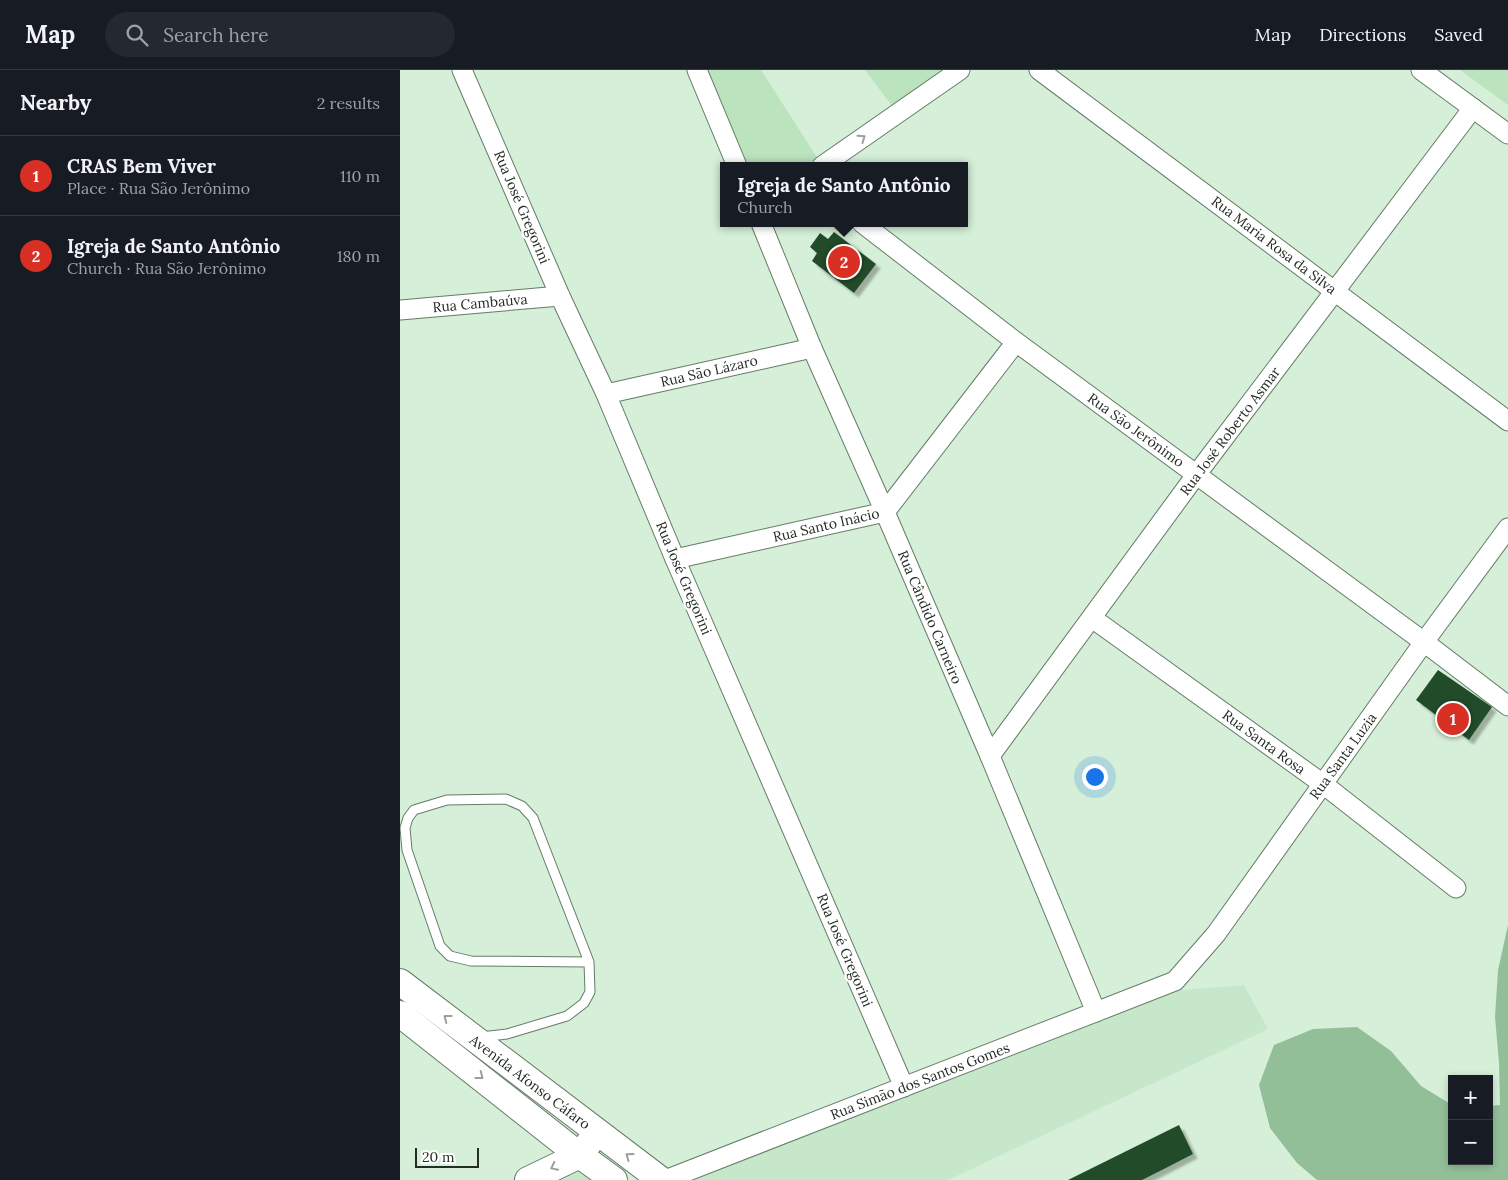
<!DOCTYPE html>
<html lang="en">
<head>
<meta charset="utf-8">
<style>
	body { margin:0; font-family:Lora,serif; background:#242831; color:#f1f3f6 }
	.controls { position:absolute; right:15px; bottom:15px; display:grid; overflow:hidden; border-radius:0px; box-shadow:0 2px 8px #0003 }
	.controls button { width:45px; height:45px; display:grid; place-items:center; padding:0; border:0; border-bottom:1px solid #363941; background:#171b24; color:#f1f3f6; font:25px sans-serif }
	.scale { position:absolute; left:15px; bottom:12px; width:64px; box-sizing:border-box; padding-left:5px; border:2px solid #232d24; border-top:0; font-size:14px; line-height:18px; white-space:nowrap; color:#232d24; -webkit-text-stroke:4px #fff; paint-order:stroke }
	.you { position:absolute; left:694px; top:706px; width:18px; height:18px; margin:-12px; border:4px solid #fff; border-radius:50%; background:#1a73e8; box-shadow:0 0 0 8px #1a73e833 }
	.badge { display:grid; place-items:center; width:32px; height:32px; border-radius:50%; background:#d93025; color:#fff; font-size:16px; font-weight:700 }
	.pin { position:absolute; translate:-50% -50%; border:2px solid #fff; box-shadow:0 1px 5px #0006 }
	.popup { position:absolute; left:320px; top:92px; width:248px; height:65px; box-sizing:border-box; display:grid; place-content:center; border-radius:0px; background:#171b24; filter:drop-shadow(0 1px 4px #0005); font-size:16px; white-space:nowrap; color:#9ea1a6 }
	.popup b { font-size:19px; color:#f1f3f6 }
	.popup::after { content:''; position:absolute; left:50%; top:100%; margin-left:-10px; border:10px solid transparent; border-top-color:#171b24 }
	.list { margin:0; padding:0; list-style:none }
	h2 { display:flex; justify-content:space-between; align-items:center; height:65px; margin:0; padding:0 20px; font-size:21px }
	h2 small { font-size:16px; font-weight:400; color:#9ea1a6 }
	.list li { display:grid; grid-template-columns:32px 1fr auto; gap:15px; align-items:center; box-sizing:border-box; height:80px; padding:0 20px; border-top:1px solid #363941 }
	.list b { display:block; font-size:19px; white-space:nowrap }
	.list p { margin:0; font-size:16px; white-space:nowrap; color:#9ea1a6 }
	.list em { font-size:16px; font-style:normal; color:#9ea1a6 }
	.icon { flex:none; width:28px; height:28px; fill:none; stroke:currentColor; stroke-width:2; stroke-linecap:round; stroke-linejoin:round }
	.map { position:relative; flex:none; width:1108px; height:1110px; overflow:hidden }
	header { display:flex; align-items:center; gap:30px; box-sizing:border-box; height:70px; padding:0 25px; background:#171b24; border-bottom:1px solid #363941 }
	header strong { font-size:24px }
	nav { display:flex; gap:28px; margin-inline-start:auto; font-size:18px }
	.search { width:350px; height:45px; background:#242831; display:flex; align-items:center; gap:12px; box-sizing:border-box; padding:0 18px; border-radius:28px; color:#9ea1a6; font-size:19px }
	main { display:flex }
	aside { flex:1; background:#171b24 }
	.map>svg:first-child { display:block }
</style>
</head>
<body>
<header>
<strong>Map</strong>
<div class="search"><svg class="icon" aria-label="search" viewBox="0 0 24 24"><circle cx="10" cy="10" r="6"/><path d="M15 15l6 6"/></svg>Search here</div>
<nav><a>Map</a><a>Directions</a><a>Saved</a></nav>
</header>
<main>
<aside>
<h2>Nearby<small>2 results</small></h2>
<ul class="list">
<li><span class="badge">1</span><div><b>CRAS Bem Viver</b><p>Place · Rua São Jerônimo</p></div><em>110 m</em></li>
<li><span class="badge">2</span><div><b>Igreja de Santo Antônio</b><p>Church · Rua São Jerônimo</p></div><em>180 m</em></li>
</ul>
</aside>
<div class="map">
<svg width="1108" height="1110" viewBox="0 0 1108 1110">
	<defs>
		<filter id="shadow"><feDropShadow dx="4.5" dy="4.5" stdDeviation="1" flood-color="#0004"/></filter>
	</defs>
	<rect width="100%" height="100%" fill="#d5efd8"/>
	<g fill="#c7e7ca">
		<path d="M844 915 868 959 548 1110H296L297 1103 772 921Z"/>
		<path d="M179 1102 190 1110H163Z"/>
	</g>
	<g fill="#bbe3be">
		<path d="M306 0H361L418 89 408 96H345Z"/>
		<path d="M465 0H541L493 37Z"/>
		<path d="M1060 0H1108V35Z"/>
	</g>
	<path fill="#93bf98" d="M1108 855V1110H917L897 1093 870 1058 859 1015 874 975 913 959 957 957 991 981 1021 1016 1052 1035V1091H1089V1036L1100 1035 1099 993 1095 947 1098 900Z"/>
	<g fill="#234c2a" filter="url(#shadow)">
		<path d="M434 162 476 194 454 223 412 191 417 183 410 177 420 163 428 169Z"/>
		<path d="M1038 600 1092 637 1069 670 1016 630Z"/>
		<path d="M779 1055 793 1084 762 1100 742 1110H668Z"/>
	</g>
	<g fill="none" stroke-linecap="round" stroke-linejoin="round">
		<defs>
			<path id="lane" d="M81 967 107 964 167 946 184 933 190 922 189 892 133 748 122 736 106 729 47 730 14 740 8 748 5 758 7 780 40 876 50 886 71 891 189 892"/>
			<g id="street">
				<path d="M62 0 160 226 206 324 275 489 504 1017"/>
				<path d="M297 0 337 96"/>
				<path d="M639 0 1108 351"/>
				<path d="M1021 0 1108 64"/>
				<path d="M422 96 560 0"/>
				<path d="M361 153 412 278 485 442 590 686 696 942"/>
				<path d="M462 153 616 272 1024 572 1108 636"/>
				<path d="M0 240 160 226"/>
				<path d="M206 324 412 278"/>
				<path d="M275 489 485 442 616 272"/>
				<path d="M692 548 923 714 1056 818"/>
				<path d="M590 686 796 405 1073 38"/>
				<path d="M265 1110 775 911 816 864 1024 572 1108 458"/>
			</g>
			<g id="secondary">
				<path d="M0 912 261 1110"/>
				<path d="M0 944 170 1078 214 1110"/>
				<path d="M128 1110 180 1085 189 1073"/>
			</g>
		</defs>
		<use href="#lane" stroke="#657c67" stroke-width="11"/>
		<use href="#street" stroke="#657c67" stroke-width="21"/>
		<use href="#secondary" stroke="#657c67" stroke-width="28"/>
		<use href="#lane" stroke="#fff" stroke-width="9"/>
		<use href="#street" stroke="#fff" stroke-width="19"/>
		<use href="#secondary" stroke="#fff" stroke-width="26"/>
	</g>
	<defs><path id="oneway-chevron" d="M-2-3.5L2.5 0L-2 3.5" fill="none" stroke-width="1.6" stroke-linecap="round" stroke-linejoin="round" transform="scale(1.25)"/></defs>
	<g stroke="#9ca09c">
		<use href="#oneway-chevron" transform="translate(462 68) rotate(-35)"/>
		<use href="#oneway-chevron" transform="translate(47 948) rotate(-143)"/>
		<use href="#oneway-chevron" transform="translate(80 1006) rotate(38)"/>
		<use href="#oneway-chevron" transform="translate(229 1086) rotate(-144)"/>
		<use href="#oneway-chevron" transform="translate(154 1097) rotate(154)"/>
	</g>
	<g text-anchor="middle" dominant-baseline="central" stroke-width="5" stroke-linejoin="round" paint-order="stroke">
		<g font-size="14" fill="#232d24" stroke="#fff">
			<text transform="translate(122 137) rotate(67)">Rua José Gregorini</text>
			<text transform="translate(874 175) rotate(37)">Rua Maria Rosa da Silva</text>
			<text transform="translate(80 233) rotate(-5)">Rua Cambaúva</text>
			<text transform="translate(309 301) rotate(-13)">Rua São Lázaro</text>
			<text transform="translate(736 360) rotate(36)">Rua São Jerônimo</text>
			<text transform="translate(830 361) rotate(-53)">Rua José Roberto Asmar</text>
			<text transform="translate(426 455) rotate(-13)">Rua Santo Inácio</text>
			<text transform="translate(284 508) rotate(67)">Rua José Gregorini</text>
			<text transform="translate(530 547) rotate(67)">Rua Cândido Carneiro</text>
			<text transform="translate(864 672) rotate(36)">Rua Santa Rosa</text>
			<text transform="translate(943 686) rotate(-54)">Rua Santa Luzia</text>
			<text transform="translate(445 880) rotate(67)">Rua José Gregorini</text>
			<text transform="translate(520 1011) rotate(-21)">Rua Simão dos Santos Gomes</text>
			<text transform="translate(130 1012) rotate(37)">Avenida Afonso Cáfaro</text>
		</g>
	</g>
</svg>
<div class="controls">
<button>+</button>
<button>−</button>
</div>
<div class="scale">20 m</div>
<div class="you"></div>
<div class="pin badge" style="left:1053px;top:649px">1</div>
<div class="pin badge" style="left:444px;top:192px">2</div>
<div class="popup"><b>Igreja de Santo Antônio</b>Church</div>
</div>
</main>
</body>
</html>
